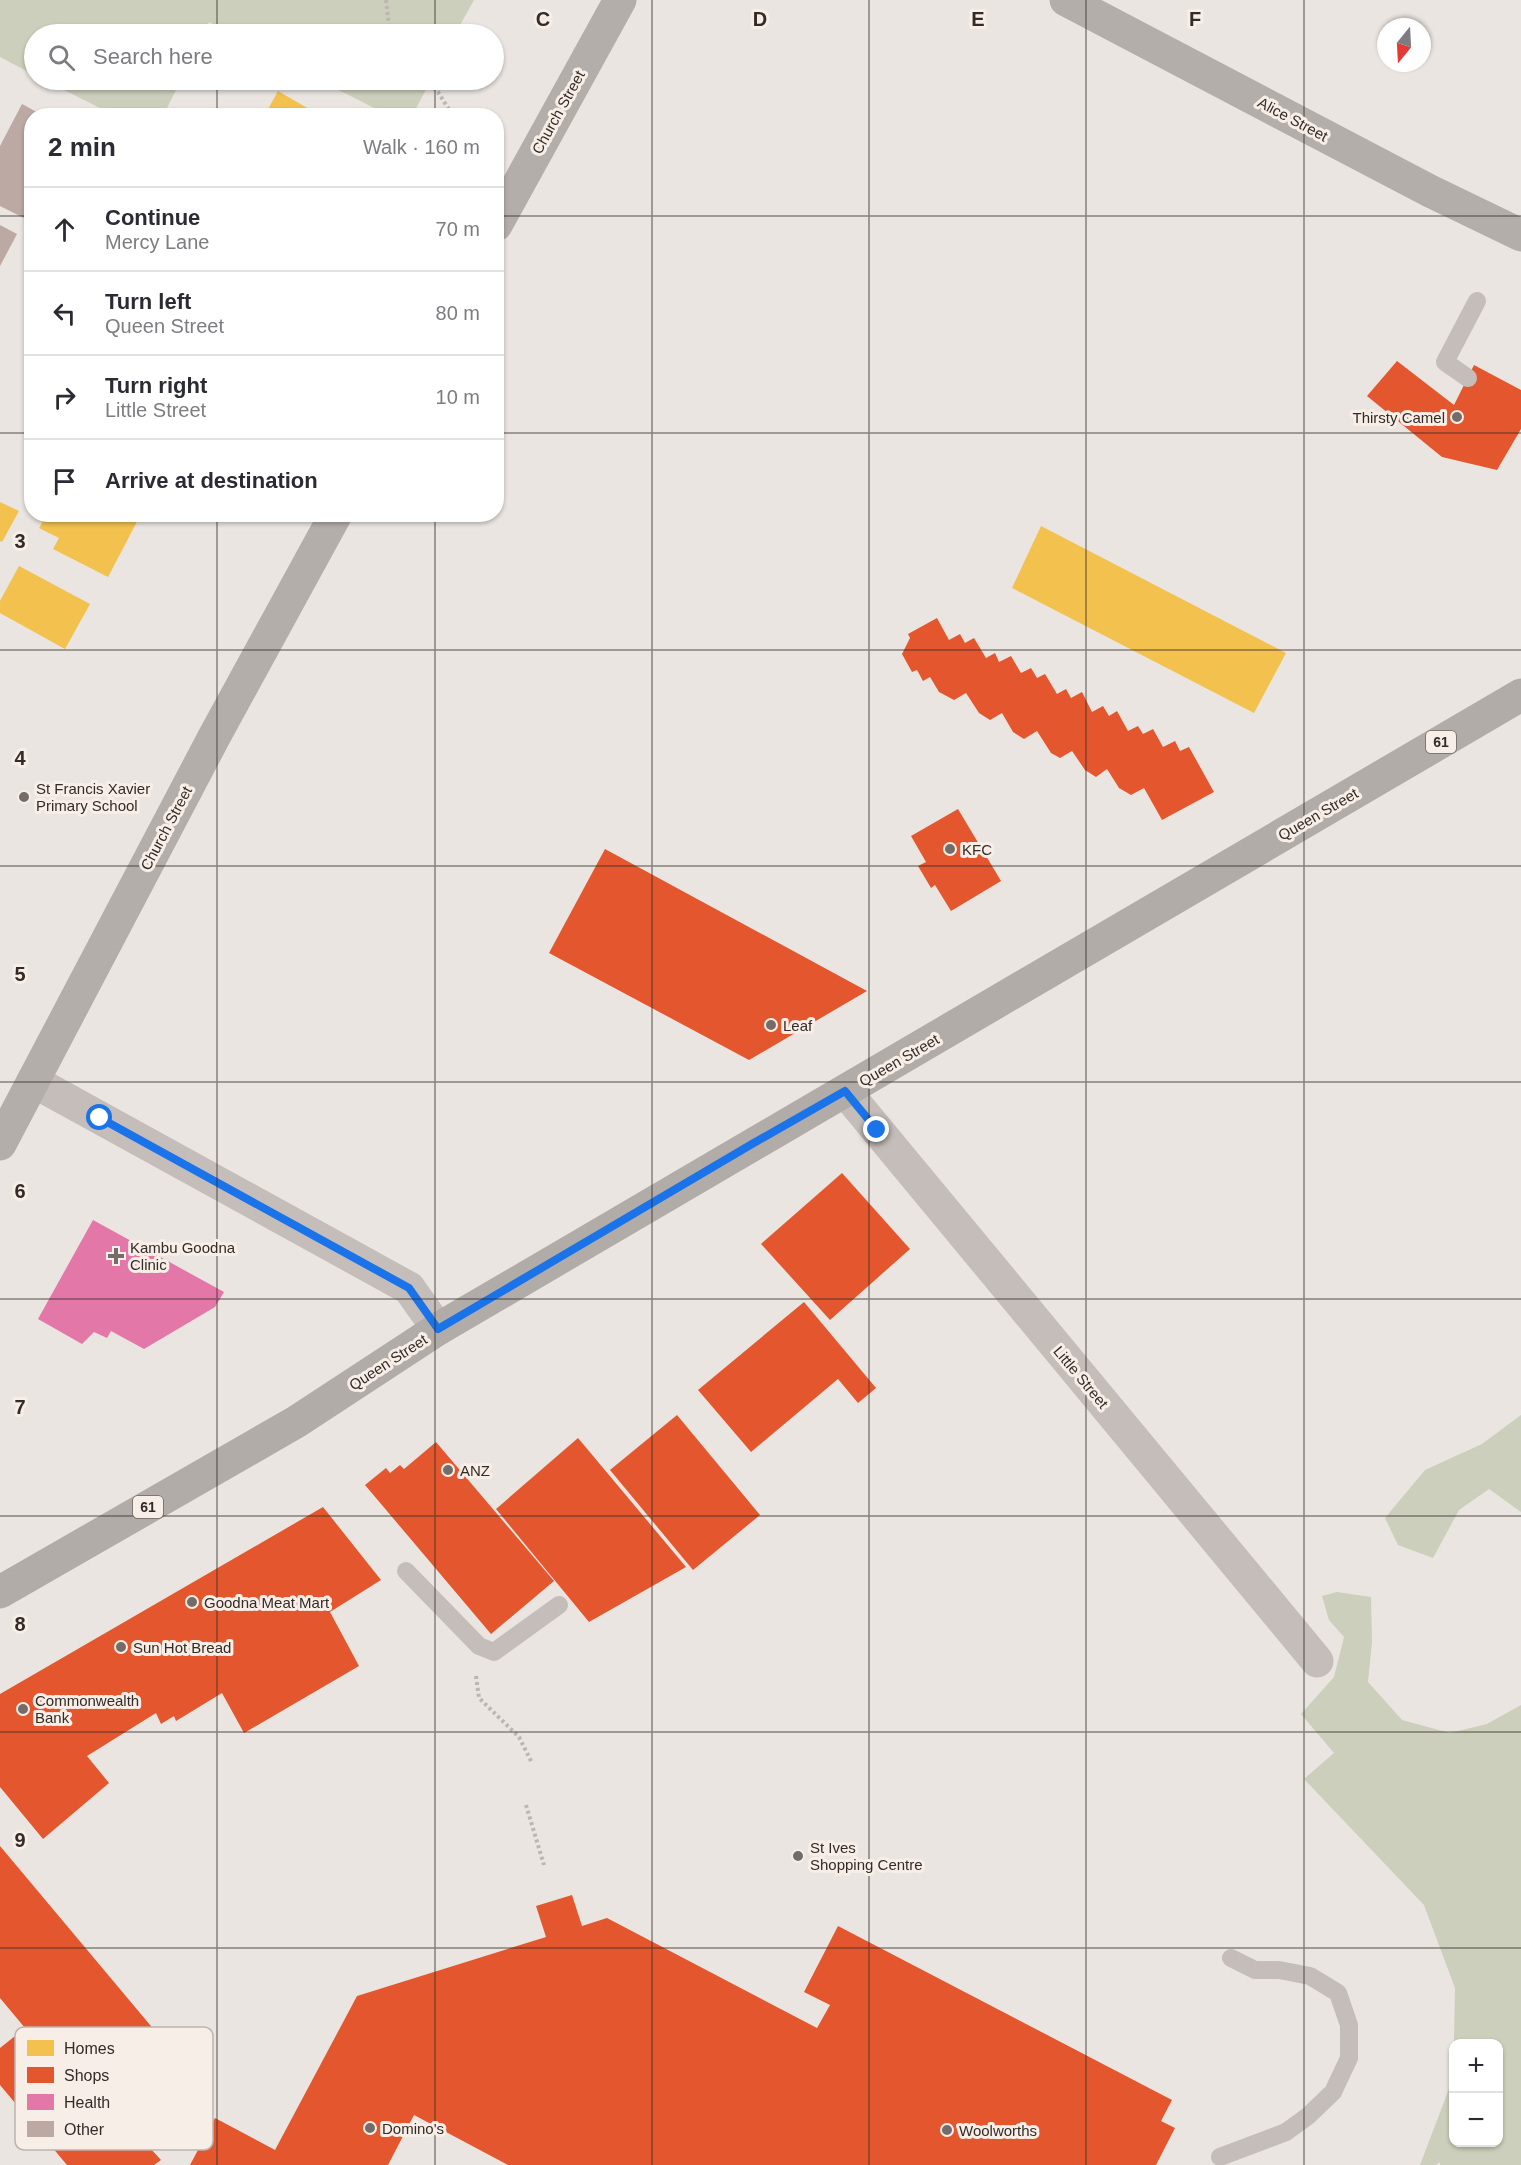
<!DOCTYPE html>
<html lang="en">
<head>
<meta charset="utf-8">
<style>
	body { margin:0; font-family:Arial,sans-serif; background:#f2f2f3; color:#2b2b33 }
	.controls { position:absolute; right:18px; bottom:18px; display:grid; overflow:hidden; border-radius:12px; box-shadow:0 2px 4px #0004 }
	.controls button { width:54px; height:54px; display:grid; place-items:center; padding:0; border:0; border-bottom:2px solid #e1e1e2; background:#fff; color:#2b2b33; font:30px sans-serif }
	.compass { position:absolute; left:1377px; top:18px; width:54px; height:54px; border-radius:50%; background:#fff; box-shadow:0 2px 4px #0004; rotate:198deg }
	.stop { position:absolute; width:18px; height:18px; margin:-14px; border:4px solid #1a73e8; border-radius:50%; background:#fff }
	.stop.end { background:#1a73e8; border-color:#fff; box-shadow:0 2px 6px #0008 }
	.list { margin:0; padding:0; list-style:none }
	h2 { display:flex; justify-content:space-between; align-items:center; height:78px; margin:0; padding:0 24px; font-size:26px }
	h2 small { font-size:20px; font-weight:400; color:#7c7c81 }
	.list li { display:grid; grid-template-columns:39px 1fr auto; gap:18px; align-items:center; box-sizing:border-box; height:84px; padding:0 24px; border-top:2px solid #e1e1e2 }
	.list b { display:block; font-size:22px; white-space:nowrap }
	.list p { margin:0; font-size:20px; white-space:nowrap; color:#7c7c81 }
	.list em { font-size:20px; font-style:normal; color:#7c7c81 }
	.icon { flex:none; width:33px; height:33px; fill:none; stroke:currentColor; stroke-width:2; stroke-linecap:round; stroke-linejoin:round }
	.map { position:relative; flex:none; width:1521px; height:2165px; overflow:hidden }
	.search { position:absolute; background:#fff; box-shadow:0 2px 4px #0004; left:24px; top:24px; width:480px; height:66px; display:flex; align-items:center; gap:15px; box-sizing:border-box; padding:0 21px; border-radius:33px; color:#7c7c81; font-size:22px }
	.panel { position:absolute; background:#fff; box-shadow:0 2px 4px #0004; left:24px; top:108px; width:480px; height:414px; border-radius:24px }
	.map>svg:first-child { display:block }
</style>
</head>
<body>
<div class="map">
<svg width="1521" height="2165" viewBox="0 0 1521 2165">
	<rect width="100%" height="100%" fill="#eae5e0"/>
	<g fill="#cccfbb">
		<path d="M0 0H474L455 34H233L209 22 203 34H34V75L0 57Z"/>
		<path d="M44 80H181L163 116 114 115Z"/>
		<path d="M319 80H431L412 116 388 115Z"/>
		<path d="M1521 1415V1512L1489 1489 1459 1510 1433 1558 1398 1545 1385 1518 1425 1470 1482 1444Z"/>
		<path d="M1337 1592 1371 1597 1372 1642 1368 1682 1402 1720 1450 1733 1487 1724 1521 1705V2165H1440V2162L1436 2165H1420L1452 2081 1453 2044 1454 2142H1498V2044L1454 2043 1455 1988 1424 1905 1304 1779 1334 1753 1301 1714 1334 1677 1344 1637 1329 1620 1322 1596Z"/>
	</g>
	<g fill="#f2c14e">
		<path d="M278 91 321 116H259L262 111 266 113Z"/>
		<path d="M0 502 19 511 2 542 0 541Z"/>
		<path d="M47 514H141L108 577 53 549 59 538 39 528Z"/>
		<path d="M1041 526 1286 653 1254 713 1012 588Z"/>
		<path d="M19 566 90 604 65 649 0 613V601Z"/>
	</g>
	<g fill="#e4572e">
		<path d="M1397 361 1454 405 1474 365 1521 390V429L1497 470 1442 457 1367 396Z"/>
		<path d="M937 618 949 640 960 634 965 643 974 638 986 658 995 653 999 662 1011 656 1021 673 1031 668 1037 678 1045 674 1057 694 1066 689 1071 698 1082 692 1092 712 1103 706 1109 716 1117 711 1128 731 1138 726 1143 734 1153 729 1163 747 1175 741 1180 751 1189 747 1214 792 1162 820 1144 788 1131 795 1119 788 1107 769 1096 777 1085 770 1072 751 1060 758 1051 753 1037 731 1024 739 1013 732 1002 713 990 720 979 713 966 693 954 700 939 692 930 677 923 681 917 670 912 672 902 654 910 638 908 634Z"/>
		<path d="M958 809 1001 881 951 911 935 885 931 888 918 866 926 862 911 836Z"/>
		<path d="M605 849 867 991 749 1060 549 953Z"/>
		<path d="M842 1173 910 1249 830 1320 761 1244Z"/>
		<path d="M804 1302 876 1388 858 1403 838 1379 751 1452 698 1390Z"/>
		<path d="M677 1415 760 1515 693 1570 610 1470Z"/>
		<path d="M578 1438 686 1567 589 1622 496 1509Z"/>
		<path d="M436 1442 554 1581 491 1634 365 1485 386 1468 390 1473 400 1465 404 1469Z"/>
		<path d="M323 1507 381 1580 330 1612 359 1666 244 1733 222 1693 176 1721 174 1716 161 1724 156 1713 87 1756 109 1783 43 1839 0 1787V1694Z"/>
		<path d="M0 1846 192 2075 173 2092 190 2112 149 2147 161 2160 154 2165H67L0 2085V2048L25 2028 0 1998Z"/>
		<path d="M572 1895 582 1926 607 1918 817 2028 830 2005 804 1992 838 1926 1172 2100 1161 2121 1175 2128 1156 2165H508L414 2115 388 2165H190L215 2118 275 2150 357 1996 546 1937 536 1906Z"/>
	</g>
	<path fill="#e377a8" d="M93 1220 224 1292 215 1307 144 1349 111 1331 107 1338 94 1332 82 1344 38 1319Z"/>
	<g fill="#bca9a3">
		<path d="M22 104 44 116H32V209L26 219 0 206V146Z"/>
		<path d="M0 225 17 234 0 266Z"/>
	</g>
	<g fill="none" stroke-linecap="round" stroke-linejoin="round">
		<g stroke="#bcb6b2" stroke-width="4" stroke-dasharray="3 3" stroke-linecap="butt">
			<path d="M386 0 390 34"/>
			<path d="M424 80 438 92 453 116"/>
			<path d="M476 1676 479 1698 519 1737 532 1763"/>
			<path d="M526 1805 544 1865"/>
		</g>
		<g stroke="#c4bdb9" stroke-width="18">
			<path d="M1468 378 1445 362 1477 301"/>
			<path d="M406 1571 479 1646 494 1652 559 1605"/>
			<path d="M1220 2157 1286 2132 1308 2116 1333 2092 1349 2058V2025L1338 1993 1310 1976 1279 1970H1255L1231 1958"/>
		</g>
		<g stroke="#c4bdb9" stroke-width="33">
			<path d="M33 1081 409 1288 438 1329"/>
			<path d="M845 1091 1317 1661"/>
		</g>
		<g stroke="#b4aeaa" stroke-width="33">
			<path d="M1066 0 1430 191 1521 235"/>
			<path d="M496 225 620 0"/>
			<path d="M0 1144 214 737 336 514"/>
		</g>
		<path stroke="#b2aca8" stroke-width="33" d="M0 1592 296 1422 438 1329 1521 695"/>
	</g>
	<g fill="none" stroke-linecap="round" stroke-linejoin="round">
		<path stroke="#1a73e8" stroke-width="8" d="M100 1118 409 1288 438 1329 752 1144 845 1091 877 1130"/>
	</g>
	<path fill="none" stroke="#342b28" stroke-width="1.5" stroke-opacity="0.55" d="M217 0V34M435 0V34M652 0V2165M869 0V2165M1086 0V2165M1304 0V2165M217 80V116M435 80V116M0 216H32M496 216H1521M0 433H32M496 433H1521M217 514V2165M435 514V2165M0 650H1521M0 866H1521M0 1082H1521M0 1299H1521M0 1516H1521M0 1732H1521M0 1948H1521"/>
	<g fill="#746c68" stroke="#f7efe7" stroke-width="2">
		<circle cx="1457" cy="417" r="6"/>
		<circle cx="24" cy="797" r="6"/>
		<circle cx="950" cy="849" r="6"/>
		<circle cx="771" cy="1025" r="6"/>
		<path d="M113 1247h6v6h6v6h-6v6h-6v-6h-6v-6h6z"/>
		<circle cx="448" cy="1470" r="6"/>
		<circle cx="192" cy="1602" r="6"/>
		<circle cx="121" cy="1647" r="6"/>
		<circle cx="23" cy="1709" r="6"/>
		<circle cx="798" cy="1856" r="6"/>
		<circle cx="370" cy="2128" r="6"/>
		<circle cx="947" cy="2130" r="6"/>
	</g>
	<g text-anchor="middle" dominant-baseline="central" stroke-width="6" stroke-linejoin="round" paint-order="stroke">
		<g fill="#f7efe7" stroke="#6e6661" stroke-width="1.5">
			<rect x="1426" y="731" width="30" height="22" rx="4.5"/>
			<rect x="133" y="1496" width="30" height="22" rx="4.5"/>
		</g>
		<g font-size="14" font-weight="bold" fill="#342b28">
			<text x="1441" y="742">61</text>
			<text x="148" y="1507">61</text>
		</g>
		<g font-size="15" fill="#342b28" stroke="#f7efe7">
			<text transform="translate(558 112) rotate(-61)">Church Street</text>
			<text transform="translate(1293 119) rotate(28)">Alice Street</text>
			<text transform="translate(1318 814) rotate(-30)">Queen Street</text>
			<text transform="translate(166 828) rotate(-62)">Church Street</text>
			<text transform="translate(899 1060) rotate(-30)">Queen Street</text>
			<text transform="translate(388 1362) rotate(-33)">Queen Street</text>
			<text transform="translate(1081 1377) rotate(50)">Little Street</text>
		</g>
		<g font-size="15" fill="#342b28" stroke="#f7efe7" text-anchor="start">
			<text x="1445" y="417" text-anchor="end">Thirsty Camel</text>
			<text x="36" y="788">St Francis Xavier<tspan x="36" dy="17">Primary School</tspan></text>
			<text x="962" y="849">KFC</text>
			<text x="783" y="1025">Leaf</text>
			<text x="130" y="1247">Kambu Goodna<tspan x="130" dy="17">Clinic</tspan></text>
			<text x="460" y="1470">ANZ</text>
			<text x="204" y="1602">Goodna Meat Mart</text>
			<text x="133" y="1647">Sun Hot Bread</text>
			<text x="35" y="1700">Commonwealth<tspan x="35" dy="17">Bank</tspan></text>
			<text x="810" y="1847">St Ives<tspan x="810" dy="17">Shopping Centre</tspan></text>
			<text x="382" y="2128">Domino's</text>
			<text x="959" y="2130">Woolworths</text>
		</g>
	</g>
	<rect x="15" y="2027" width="198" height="123" rx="9" fill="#f7efe7" stroke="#bcb4ae" stroke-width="1.5"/>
	<rect x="27" y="2040" width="27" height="16" fill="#f2c14e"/>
	<rect x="27" y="2067" width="27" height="16" fill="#e4572e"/>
	<rect x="27" y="2094" width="27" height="16" fill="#e377a8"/>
	<rect x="27" y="2121" width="27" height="16" fill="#bca9a3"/>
	<g font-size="16" fill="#342b28">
		<text x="64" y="2054">Homes</text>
		<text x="64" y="2081">Shops</text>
		<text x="64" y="2108">Health</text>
		<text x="64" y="2135">Other</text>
	</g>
	<g font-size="20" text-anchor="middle" font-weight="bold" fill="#342b28" stroke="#f7efe7" stroke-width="6" stroke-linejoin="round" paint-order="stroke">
		<text x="543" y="26">C</text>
		<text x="760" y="26">D</text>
		<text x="978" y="26">E</text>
		<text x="1195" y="26">F</text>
		<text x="20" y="548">3</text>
		<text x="20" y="765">4</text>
		<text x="20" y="981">5</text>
		<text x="20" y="1198">6</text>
		<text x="20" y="1414">7</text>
		<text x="20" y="1631">8</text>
		<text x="20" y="1847">9</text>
	</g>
</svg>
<div class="controls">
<button>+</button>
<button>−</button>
</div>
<svg class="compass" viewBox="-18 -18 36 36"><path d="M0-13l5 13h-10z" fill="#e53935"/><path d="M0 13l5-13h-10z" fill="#7c7c81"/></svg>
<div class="stop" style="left:100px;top:1118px"></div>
<div class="stop end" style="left:877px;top:1130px"></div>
<div class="search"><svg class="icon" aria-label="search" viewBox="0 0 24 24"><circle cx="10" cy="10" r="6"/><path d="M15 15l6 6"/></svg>Search here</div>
<section class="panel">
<h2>2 min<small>Walk · 160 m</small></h2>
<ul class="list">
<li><svg class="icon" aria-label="ahead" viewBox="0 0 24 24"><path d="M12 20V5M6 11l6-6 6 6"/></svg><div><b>Continue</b><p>Mercy Lane</p></div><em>70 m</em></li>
<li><svg class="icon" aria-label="left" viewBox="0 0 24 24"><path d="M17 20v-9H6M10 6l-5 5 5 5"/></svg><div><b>Turn left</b><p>Queen Street</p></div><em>80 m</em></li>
<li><svg class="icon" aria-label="right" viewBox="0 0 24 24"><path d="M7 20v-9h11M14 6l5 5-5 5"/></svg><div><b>Turn right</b><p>Little Street</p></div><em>10 m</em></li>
<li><svg class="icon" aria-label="arrive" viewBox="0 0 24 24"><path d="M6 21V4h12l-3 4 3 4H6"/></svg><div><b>Arrive at destination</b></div></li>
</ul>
</section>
</div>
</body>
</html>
